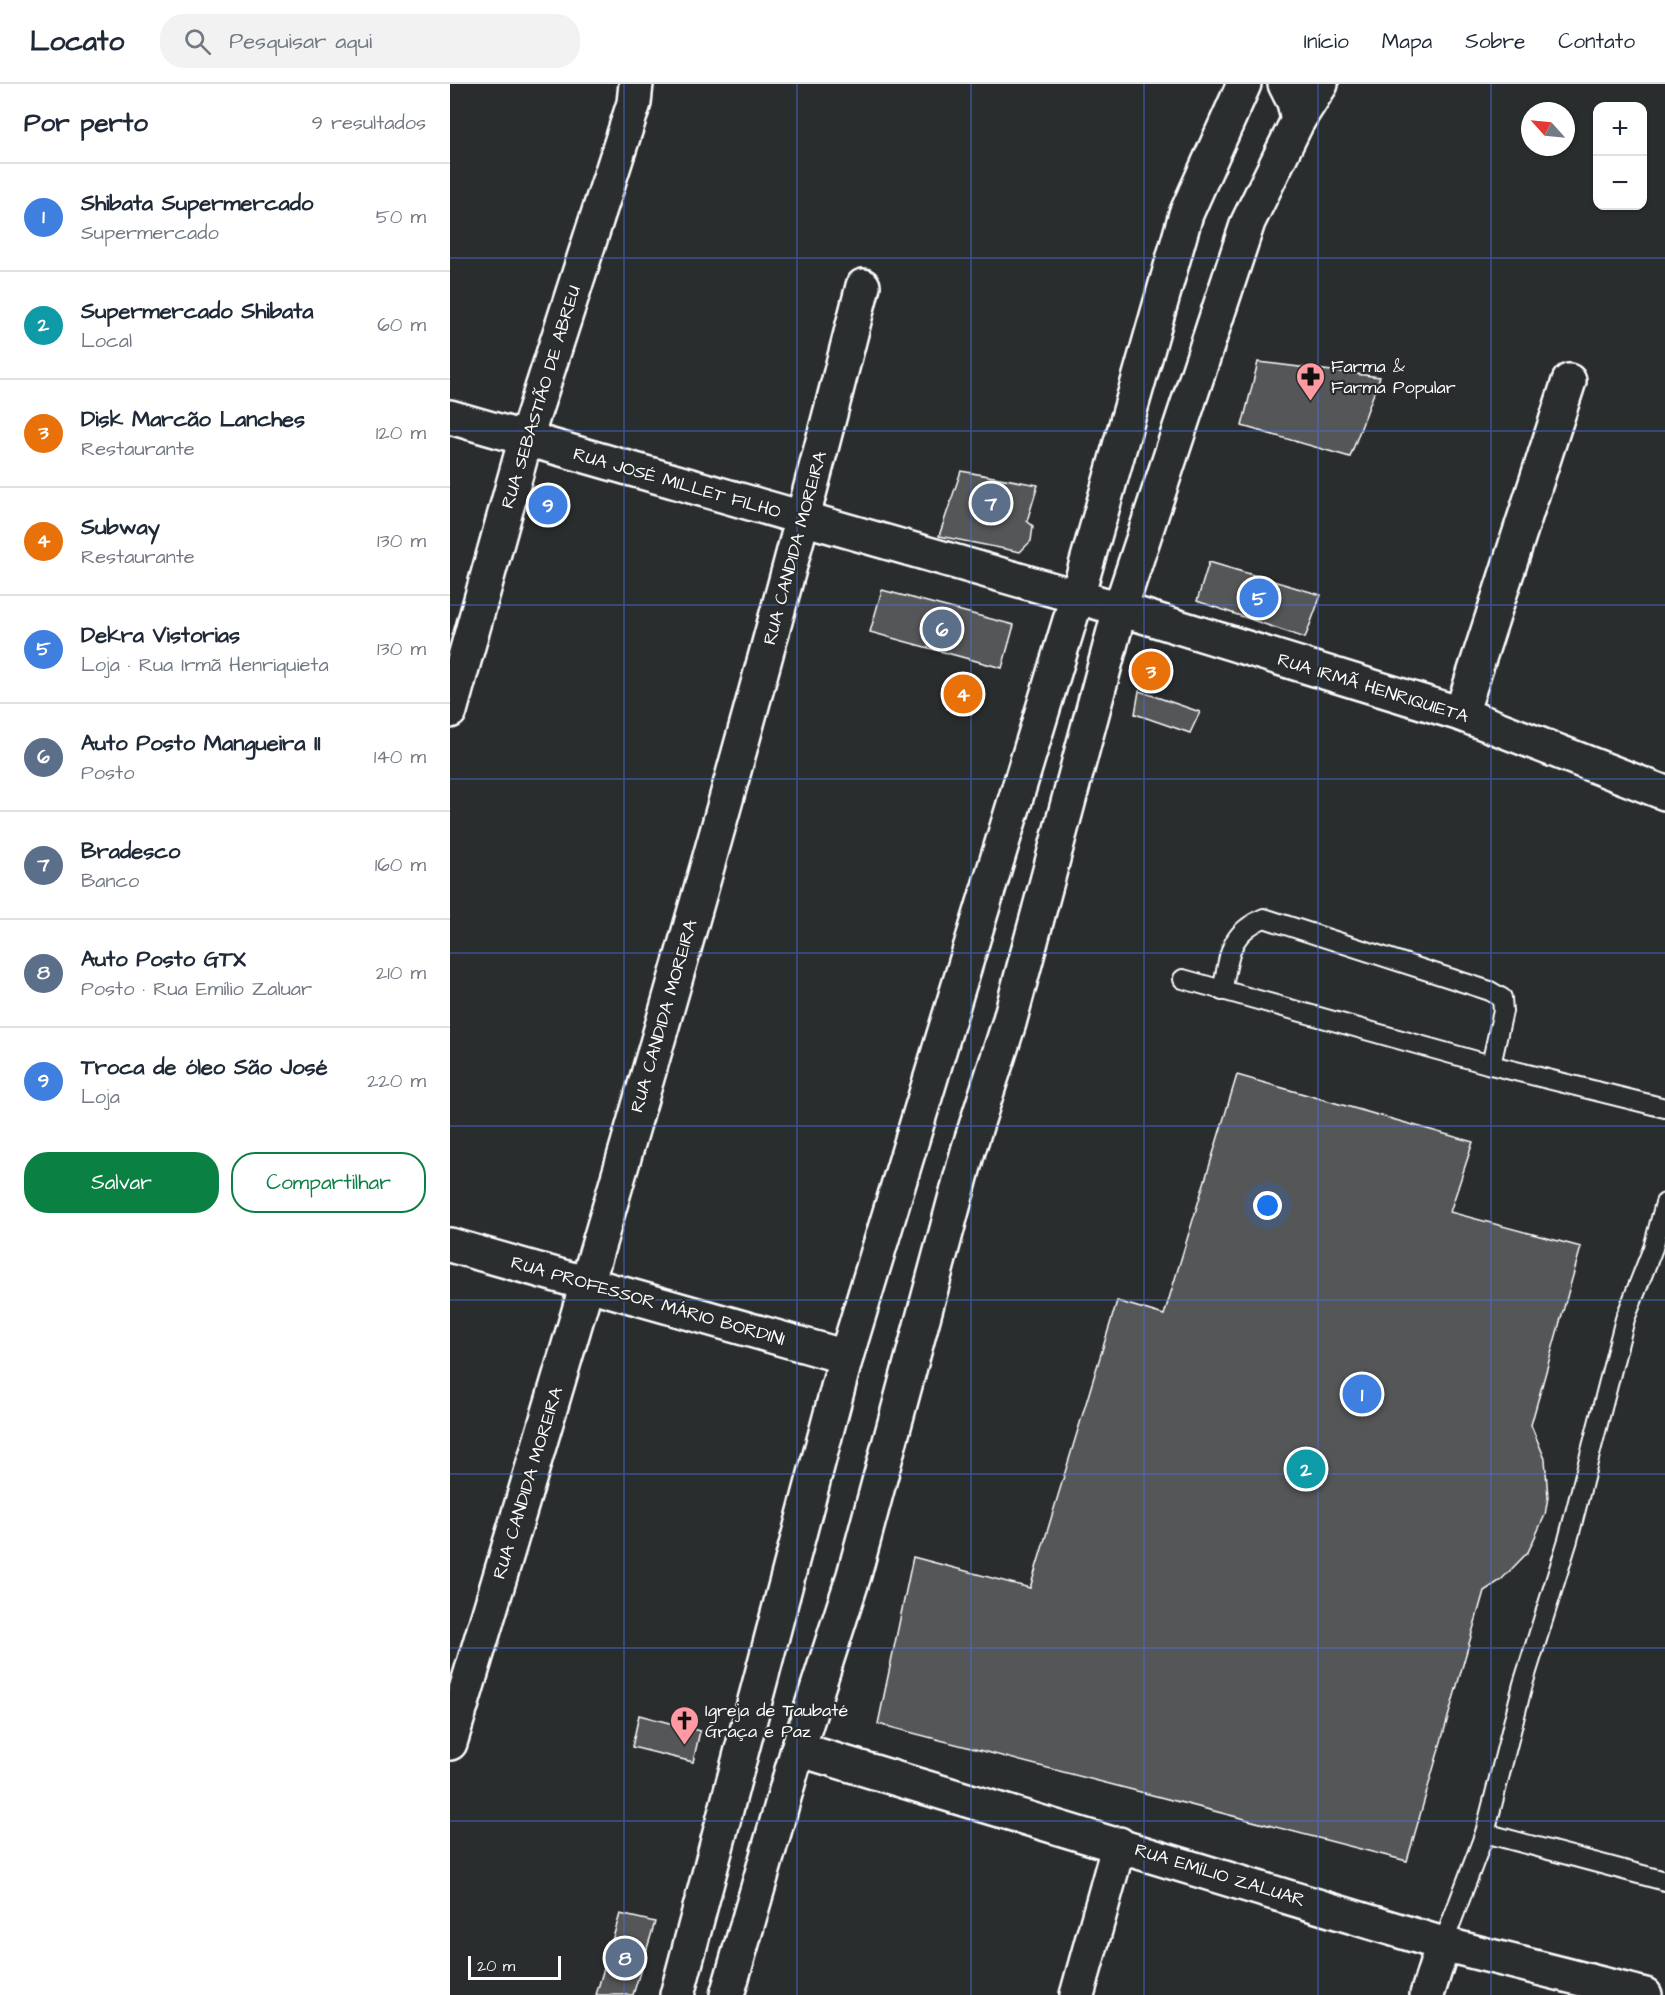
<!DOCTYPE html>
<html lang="pt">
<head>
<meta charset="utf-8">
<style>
	body { margin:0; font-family:"Architects Daughter",sans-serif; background:#f2f2f3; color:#1f2937 }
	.controls { position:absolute; right:18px; top:18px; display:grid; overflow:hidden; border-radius:12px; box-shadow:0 2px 4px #0004 }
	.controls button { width:54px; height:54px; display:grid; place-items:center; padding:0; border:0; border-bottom:2px solid #e0e1e3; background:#fff; color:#1f2937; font:30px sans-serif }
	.compass { position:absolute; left:1071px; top:18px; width:54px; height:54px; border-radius:50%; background:#fff; box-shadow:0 2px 4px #0004; rotate:297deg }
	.scale { position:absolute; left:18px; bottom:15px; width:93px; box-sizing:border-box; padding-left:6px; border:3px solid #fff; border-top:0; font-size:16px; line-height:21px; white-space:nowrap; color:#fff; -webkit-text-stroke:4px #2a2d2e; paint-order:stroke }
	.you { position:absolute; left:818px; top:1122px; width:21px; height:21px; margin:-15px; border:4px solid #fff; border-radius:50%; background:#1a73e8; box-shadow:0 0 0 9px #1a73e833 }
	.badge { display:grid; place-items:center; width:39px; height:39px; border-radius:50%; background:#0b8043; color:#fff; font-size:20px; font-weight:700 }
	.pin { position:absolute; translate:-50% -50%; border:3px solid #fff; box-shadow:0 2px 6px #0006 }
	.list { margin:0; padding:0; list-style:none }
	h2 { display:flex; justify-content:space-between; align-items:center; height:78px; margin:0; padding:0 24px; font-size:26px }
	h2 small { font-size:20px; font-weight:400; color:#747a83 }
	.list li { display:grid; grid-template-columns:39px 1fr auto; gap:18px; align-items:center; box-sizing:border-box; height:108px; padding:0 24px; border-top:2px solid #e0e1e3 }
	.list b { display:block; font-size:22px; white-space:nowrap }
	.list p { margin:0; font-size:20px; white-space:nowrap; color:#747a83 }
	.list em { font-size:20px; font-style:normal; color:#747a83 }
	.actions { display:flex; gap:12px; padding:18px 24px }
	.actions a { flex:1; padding:14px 0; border:2px solid #0b8043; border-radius:24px; text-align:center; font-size:21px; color:#0b8043 }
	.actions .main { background:#0b8043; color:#fff }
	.icon { flex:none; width:33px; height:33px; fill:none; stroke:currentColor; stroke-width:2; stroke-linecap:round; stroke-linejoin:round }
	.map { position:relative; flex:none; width:1215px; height:1911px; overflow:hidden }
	header { display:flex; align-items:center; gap:36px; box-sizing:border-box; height:84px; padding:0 30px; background:#fff; border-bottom:2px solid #e0e1e3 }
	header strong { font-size:28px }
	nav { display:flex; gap:33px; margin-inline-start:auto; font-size:21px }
	.search { width:420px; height:54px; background:#f2f2f3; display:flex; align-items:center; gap:15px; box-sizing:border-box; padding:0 21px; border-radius:24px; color:#747a83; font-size:22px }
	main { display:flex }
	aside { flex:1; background:#fff }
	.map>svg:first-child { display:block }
</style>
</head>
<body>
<header>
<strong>Locato</strong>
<div class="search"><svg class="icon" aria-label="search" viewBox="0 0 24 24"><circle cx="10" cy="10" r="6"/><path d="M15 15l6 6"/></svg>Pesquisar aqui</div>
<nav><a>Início</a><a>Mapa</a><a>Sobre</a><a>Contato</a></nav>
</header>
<main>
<aside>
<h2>Por perto<small>9 resultados</small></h2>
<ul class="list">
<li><span class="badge" style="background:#3f7fe0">1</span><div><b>Shibata Supermercado</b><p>Supermercado</p></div><em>50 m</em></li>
<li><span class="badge" style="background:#0f9aa8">2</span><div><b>Supermercado Shibata</b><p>Local</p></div><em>60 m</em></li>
<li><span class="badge" style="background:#e8710a">3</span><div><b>Disk Marcão Lanches</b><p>Restaurante</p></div><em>120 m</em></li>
<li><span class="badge" style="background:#e8710a">4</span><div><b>Subway</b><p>Restaurante</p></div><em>130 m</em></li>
<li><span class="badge" style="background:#3f7fe0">5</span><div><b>Dekra Vistorias</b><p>Loja · Rua Irmã Henriquieta</p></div><em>130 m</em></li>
<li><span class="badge" style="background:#5c6f8a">6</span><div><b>Auto Posto Mangueira II</b><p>Posto</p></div><em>140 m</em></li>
<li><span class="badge" style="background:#5c6f8a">7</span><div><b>Bradesco</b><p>Banco</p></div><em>160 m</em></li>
<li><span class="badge" style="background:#5c6f8a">8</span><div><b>Auto Posto GTX</b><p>Posto · Rua Emílio Zaluar</p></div><em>210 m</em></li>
<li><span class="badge" style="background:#3f7fe0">9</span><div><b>Troca de óleo São José</b><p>Loja</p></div><em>220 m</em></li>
</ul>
<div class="actions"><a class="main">Salvar</a><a>Compartilhar</a></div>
</aside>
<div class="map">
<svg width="1215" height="1911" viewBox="0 0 1215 1911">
	<rect width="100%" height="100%" fill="#2a2d2e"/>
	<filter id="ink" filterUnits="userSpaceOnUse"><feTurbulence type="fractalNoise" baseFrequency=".0167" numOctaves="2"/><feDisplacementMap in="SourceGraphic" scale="12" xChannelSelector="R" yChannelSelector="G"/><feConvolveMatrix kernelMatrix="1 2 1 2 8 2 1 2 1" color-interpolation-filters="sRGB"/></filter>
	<g filter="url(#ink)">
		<g fill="#555758" stroke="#fff" stroke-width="1.5">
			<path d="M808 278 930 293 900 373 792 342Z"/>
			<path d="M511 387 588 401 577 437 583 442 581 457 570 468 489 452Z"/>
			<path d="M759 478 871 511 855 554 747 517Z"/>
			<path d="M432 506 564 541 552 584 420 548Z"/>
			<path d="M502 594 531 597 522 630 497 624Z"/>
			<path d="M689 607 750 628 740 649 685 630Z"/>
			<path d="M787 991 1023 1058 1000 1128 1131 1163 1081 1341 1095 1375 1098 1413 1095 1431 1078 1468 1051 1496 1034 1507 957 1777 428 1640 463 1473 580 1504 667 1217 714 1231Z"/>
			<path d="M189 1631 250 1647 243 1678 182 1663Z"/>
			<path d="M170 1830 205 1838 183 1911H146Z"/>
		</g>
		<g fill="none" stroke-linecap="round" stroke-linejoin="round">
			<defs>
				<g id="service">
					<path d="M733 895 1041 981 1215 1024"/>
					<path d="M772 907C780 872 777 850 814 834L1040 907 1052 914 1053 927 1041 981"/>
					<path d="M1035 1749 1215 1797"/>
					<path d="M993 1860 1035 1749 1073 1600 1118 1456 1175 1235 1203 1164 1215 1119"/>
				</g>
				<g id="minor">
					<path d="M0 333 670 525 1011 630 1215 709"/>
					<path d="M0 627 76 354 184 19 186 0"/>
					<path d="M1011 630 1119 297"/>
					<path d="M0 1161 396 1273"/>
					<path d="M0 1659C146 1175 289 691 413 202"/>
					<path d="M348 1665 993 1860 1195 1911"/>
					<path d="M627 1911 669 1760"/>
					<path d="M977 1911 993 1860"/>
				</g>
				<g id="secondary">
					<path d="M227 1911 396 1273 627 513 736 130 794 0"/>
					<path d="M277 1911 348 1665 404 1491 518 1067 559 939 670 525 798 138 848 36"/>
				</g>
				<g id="primary">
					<path d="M835 0 844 18 848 36"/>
					<path d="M848 36 871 0"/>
				</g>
			</defs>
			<use href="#service" stroke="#fff" stroke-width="22"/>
			<use href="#minor" stroke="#fff" stroke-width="38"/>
			<use href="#secondary" stroke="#fff" stroke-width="38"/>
			<use href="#primary" stroke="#fff" stroke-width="38"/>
			<use href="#service" stroke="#2a2d2e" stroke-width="18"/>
			<use href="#minor" stroke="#2a2d2e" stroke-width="33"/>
			<use href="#secondary" stroke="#2a2d2e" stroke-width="33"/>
			<use href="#primary" stroke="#2a2d2e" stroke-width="33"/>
		</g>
	</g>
	<path fill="none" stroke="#4a71e0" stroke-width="1.5" stroke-opacity="0.55" d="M174 0V1911M347 0V1911M521 0V1911M694 0V1911M868 0V1911M1041 0V1911M0 174H1215M0 347H1215M0 521H1215M0 695H1215M0 869H1215M0 1042H1215M0 1216H1215M0 1390H1215M0 1564H1215M0 1737H1215"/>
	<defs>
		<symbol id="pharmacy-pin" viewBox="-11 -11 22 30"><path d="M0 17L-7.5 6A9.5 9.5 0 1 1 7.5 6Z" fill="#ff9aa2" stroke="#2a2d2e"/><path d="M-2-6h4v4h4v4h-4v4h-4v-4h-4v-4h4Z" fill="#111"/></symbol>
		<symbol id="church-pin" viewBox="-11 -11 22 30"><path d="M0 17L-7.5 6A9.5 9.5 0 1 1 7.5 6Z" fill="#ff9aa2" stroke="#2a2d2e"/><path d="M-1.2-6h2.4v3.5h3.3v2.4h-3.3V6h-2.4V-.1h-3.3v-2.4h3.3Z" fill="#111"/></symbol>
	</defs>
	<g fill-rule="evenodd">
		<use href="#pharmacy-pin" x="844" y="276" width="33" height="45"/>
		<use href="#church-pin" x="218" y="1620" width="33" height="45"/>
	</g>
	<g text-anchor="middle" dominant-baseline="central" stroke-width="4.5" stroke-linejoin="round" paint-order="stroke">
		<g font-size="18" fill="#fff" stroke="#2a2d2e" text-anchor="start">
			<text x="881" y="282">Farma &amp;<tspan x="881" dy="21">Farma Popular</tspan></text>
			<text x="255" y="1626">Igreja de Taubaté<tspan x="255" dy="21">Graça e Paz</tspan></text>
		</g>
		<g font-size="18" fill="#fff" stroke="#2a2d2e">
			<text transform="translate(91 313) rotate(-73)">RUA SEBASTIÃO DE ABREU</text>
			<text transform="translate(227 399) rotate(16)">RUA JOSÉ MILLET FILHO</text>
			<text transform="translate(345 464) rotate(-75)">RUA CANDIDA MOREIRA</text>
			<text transform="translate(923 604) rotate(17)">RUA IRMÃ HENRIQUIETA</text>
			<text transform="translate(214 932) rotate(-74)">RUA CANDIDA MOREIRA</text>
			<text transform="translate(198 1217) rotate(16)">RUA PROFESSOR MÁRIO BORDINI</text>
			<text transform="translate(78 1399) rotate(-73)">RUA CANDIDA MOREIRA</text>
			<text transform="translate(770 1791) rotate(17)">RUA EMÍLIO ZALUAR</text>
		</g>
	</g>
</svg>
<div class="controls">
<button>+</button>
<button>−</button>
</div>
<svg class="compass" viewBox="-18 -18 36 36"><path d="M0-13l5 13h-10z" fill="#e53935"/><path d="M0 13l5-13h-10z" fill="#747a83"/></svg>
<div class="scale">20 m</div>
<div class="you"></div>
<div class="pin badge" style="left:912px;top:1310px;background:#3f7fe0">1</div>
<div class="pin badge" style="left:856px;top:1385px;background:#0f9aa8">2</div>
<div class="pin badge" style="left:701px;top:587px;background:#e8710a">3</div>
<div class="pin badge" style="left:513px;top:610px;background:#e8710a">4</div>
<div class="pin badge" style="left:809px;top:514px;background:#3f7fe0">5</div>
<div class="pin badge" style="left:492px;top:545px;background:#5c6f8a">6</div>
<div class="pin badge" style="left:541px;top:419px;background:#5c6f8a">7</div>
<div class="pin badge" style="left:175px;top:1874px;background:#5c6f8a">8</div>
<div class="pin badge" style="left:98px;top:421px;background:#3f7fe0">9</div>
</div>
</main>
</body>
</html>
